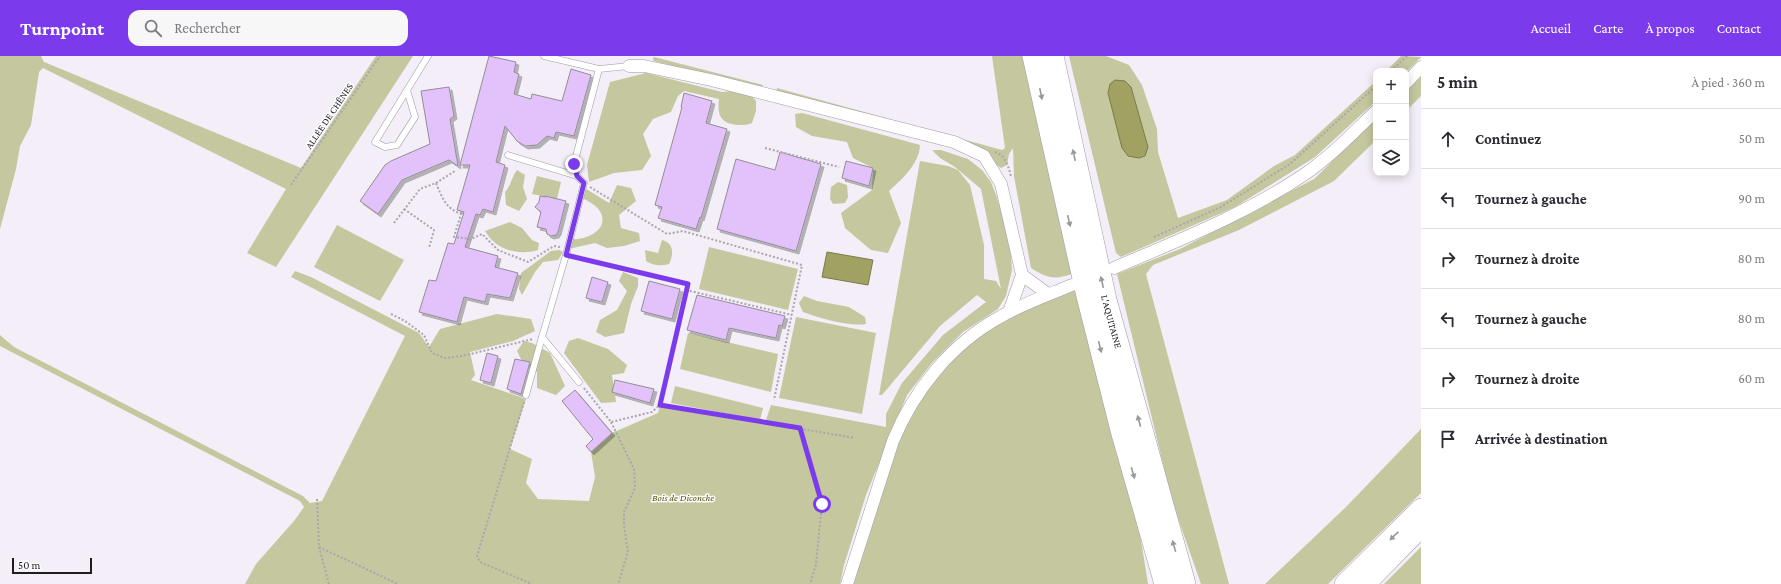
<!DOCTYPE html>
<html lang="fr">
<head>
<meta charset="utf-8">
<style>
	body { margin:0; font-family:"Crimson Pro",serif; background:#f7f7f7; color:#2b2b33 }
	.controls { position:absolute; right:12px; top:12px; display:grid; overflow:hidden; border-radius:8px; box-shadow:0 2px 10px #0003 }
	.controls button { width:36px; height:36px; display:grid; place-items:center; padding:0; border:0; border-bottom:1px solid #e1e1e2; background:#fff; color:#2b2b33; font:20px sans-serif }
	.scale { position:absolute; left:12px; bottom:10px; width:80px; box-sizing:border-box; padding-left:4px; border:2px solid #1d1c1f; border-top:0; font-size:11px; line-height:14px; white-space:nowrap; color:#1d1c1f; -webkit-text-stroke:3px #fefdff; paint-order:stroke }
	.stop { position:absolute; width:12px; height:12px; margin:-9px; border:3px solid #7c3aed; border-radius:50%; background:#fff }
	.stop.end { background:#7c3aed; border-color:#fff; box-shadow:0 1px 4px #0008 }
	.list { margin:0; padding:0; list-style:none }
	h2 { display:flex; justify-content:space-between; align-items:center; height:52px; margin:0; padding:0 16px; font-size:17px }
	h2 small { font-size:13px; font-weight:400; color:#7c7c81 }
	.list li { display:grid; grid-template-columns:26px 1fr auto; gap:12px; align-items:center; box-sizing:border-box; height:60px; padding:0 16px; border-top:1px solid #e1e1e2 }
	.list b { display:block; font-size:15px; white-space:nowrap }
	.list em { font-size:13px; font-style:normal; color:#7c7c81 }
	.icon { flex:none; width:22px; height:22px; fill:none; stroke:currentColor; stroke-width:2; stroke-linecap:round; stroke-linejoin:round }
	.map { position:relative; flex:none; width:1421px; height:528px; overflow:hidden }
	header { display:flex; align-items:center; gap:24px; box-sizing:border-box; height:56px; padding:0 20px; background:#7c3aed; color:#fff }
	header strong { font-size:19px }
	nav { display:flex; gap:22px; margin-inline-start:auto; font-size:14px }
	.search { width:280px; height:36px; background:#f7f7f7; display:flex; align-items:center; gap:10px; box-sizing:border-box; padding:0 14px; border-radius:12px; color:#7c7c81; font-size:15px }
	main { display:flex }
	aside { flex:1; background:#fff }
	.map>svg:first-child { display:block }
</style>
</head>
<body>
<header>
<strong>Turnpoint</strong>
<div class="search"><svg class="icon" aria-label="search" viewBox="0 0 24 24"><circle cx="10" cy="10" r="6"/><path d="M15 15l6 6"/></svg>Rechercher</div>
<nav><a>Accueil</a><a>Carte</a><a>À propos</a><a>Contact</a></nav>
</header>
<main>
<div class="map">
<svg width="1421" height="528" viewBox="0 0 1421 528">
	<defs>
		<filter id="shadow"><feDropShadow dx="3" dy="3" stdDeviation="0" flood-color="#0004"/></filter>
	</defs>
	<rect width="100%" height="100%" fill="#f3eef7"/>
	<g fill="#c5c79f">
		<path d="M0 0H41L44 6 301 112 376 0H413L276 211 247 197 286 133 43 12 39 16 31 69 20 90 16 113 0 173Z"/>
		<path d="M992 0H1022L1032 36 1072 218C1053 224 1047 222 1031 212L1014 120 1013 92 1009 98 1007 109 1001 112 976 94 776 38 777 32 1002 94 1005 92Z"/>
		<path d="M1069 0H1106L1129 9 1142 29 1157 73 1158 96 1178 162 1227 144 1274 110 1295 99 1376 25V45L1315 101 1235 151 1121 201 1116 197Z"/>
		<path d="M1401 0 1421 1 1406 16V15H1386Z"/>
		<path d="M654 1 763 29 760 32 654 5 653 3Z"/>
		<path d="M646 17 722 36 742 34 750 38 756 45V55L752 67C748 69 744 69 739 69 721 68 717 60 719 43L684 35 678 40 671 56 653 63 643 78 651 100 642 114 614 117 589 126 587 109 610 26Z"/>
		<path d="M1421 21V40L1406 55V35Z"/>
		<path d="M802 57 920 89C919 108 903 122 889 135L901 167 888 197 871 194 845 172 841 157 872 134 873 112 853 102 847 86 812 80 796 71 795 58Z"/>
		<path d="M1376 63V84L1334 125 1239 174 1153 209 1146 218 1229 528H1201L1172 445 1117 218 1180 193 1314 123Z"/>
		<path d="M932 94H941L968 103 982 114 991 126 996 139 1010 185 1012 214 1006 240 998 253 963 276 932 307 907 339 866 439 844 509 840 528H245L256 508 294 465 304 451 300 445 0 290V279L14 291 303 440 310 447 322 445 405 280 291 221 295 215 311 221 419 277 429 291 440 273 497 258 531 263 535 275 513 285 470 296 475 319 471 324 526 343 510 393 532 403 526 427 538 443 589 445 595 421 591 396 612 377 658 357 660 349 765 367 771 349 886 371V358L902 327 943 279 986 246 977 239 940 270 882 339H879L920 105 948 110 958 114 970 129 984 189V223L996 225 1001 233 981 133 955 111 940 102Z"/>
		<path d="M517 114 525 119 523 131 527 143 519 155 506 149 505 136C512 128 511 122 517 114Z"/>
		<path d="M537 120 561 126 557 143 532 138Z"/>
		<path d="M838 126 847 129 848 141 845 147 833 148 830 143 831 131Z"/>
		<path d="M617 129 631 132 636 145 619 159 621 172 639 177 640 185 624 190 607 192 595 187 568 193 570 183C584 185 609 175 601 157 597 149 588 145 580 141L583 131 609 147Z"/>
		<path d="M510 166 522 172 532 184 539 187 538 194C518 200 496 194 485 175Z"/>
		<path d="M337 169 404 204 380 245 314 211Z"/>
		<path d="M662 184C674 187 674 198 669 208 660 210 654 210 646 205L645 194 658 197Z"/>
		<path d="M709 191 798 213 788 254 699 233Z"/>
		<path d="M559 194 563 196 558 204 543 206 535 216 522 239 519 233 521 217 551 195Z"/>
		<path d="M623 216 638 222V230L631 248 624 277 605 281 596 276 600 264 617 254 627 235 619 225Z"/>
		<path d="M1076 233 1139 472 1148 528H853L871 474 893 398 909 359 957 296 998 265Z"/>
		<path d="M804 240 817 245 849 251 865 261 866 268C850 271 819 262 803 256L799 247Z"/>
		<path d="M796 261 876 277 862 358 779 342Z"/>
		<path d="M688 277 778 298 771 336 680 313Z"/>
		<path d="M578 282 608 293 627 309 624 317 612 319 616 346 601 347 564 297 569 285Z"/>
		<path d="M524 285 532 287 550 297 565 330 556 339 537 332V316L522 305 517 295Z"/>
		<path d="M675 330 763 352 760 364 671 347Z"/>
		<path d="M1421 373V437L1328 528H1265L1346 451Z"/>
		<path d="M1421 491V528H1384Z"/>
	</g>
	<g fill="#a1a262" stroke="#797a4e">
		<path d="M1115 24 1125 25 1131 31 1148 91 1145 100 1139 102 1128 100 1122 92 1108 37 1110 28Z"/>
		<path d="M827 196 873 204 868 229 822 221Z"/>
	</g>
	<g fill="#e3c2fc" stroke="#928d95" filter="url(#shadow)">
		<path d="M489 0 516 6 514 16 519 18 514 38 531 43 532 38 562 45 571 13 591 19 574 80 556 76 554 82 547 80 537 89 525 90 517 85 505 70 496 106 505 109 493 156 483 153 480 159 476 158 465 191 498 200 495 211 518 217 510 242 487 238 485 246 464 241 457 266 419 256 429 224 436 225 448 187 454 188 464 156 457 154 470 109H460Z"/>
		<path d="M449 31 454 60 450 63 458 110 449 104 402 124 378 158 360 145 385 109 391 105 430 88 421 35Z"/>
		<path d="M684 37 712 45 706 67 727 73 701 162 700 161 696 173 658 162 662 151 655 149 682 51H681Z"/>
		<path d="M780 96 821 108 796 195 717 173 736 103 775 114Z"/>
		<path d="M846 105 873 112 869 130 842 122Z"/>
		<path d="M540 140 545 141V140L566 145 558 176 556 179 551 180 547 178 546 173 537 171 541 156 535 151 539 146Z"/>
		<path d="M592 221 608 226 602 246 586 242Z"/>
		<path d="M649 225 680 233 672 263 641 255Z"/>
		<path d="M697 239 785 260 782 270 779 269 776 282 729 272 726 284 687 274Z"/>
		<path d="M487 297 498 300 491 327 480 324Z"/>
		<path d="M515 303 530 306 521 338 507 333Z"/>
		<path d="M615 324 654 333 650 347 612 336Z"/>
		<path d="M575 334 612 377 591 396 586 390 593 383 562 345Z"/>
	</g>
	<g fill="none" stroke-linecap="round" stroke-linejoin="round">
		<defs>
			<g id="service">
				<path d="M544 0 599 13"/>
				<path d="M407 34 415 61 397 89 385 91 375 86 428 0"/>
				<path d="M508 99 577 120 574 108 599 13 629 10"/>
				<path d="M577 120 584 127 566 199 542 281 579 326"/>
				<path d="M526 339 542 281"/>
			</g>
			<g id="minor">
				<path d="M629 10H644L711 24 954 86 984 100 1001 128 1022 219 1009 256"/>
				<path d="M1406 27 1421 11"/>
				<path d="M1114 212C1179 184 1246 158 1305 118 1331 100 1353 77 1376 55"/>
				<path d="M1022 219 1048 238"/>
				<path d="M847 528 893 385C914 334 951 288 1000 261 1022 248 1048 239 1072 229"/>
			</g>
			<g id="trunk">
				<path d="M1344 528 1421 452"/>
				<path d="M1366 528 1421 472"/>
			</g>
			<g id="motorway">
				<path d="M1033 0 1087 240 1121 374 1165 528"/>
				<path id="s1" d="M1053 0 1106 244 1185 528"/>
			</g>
		</defs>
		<use href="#service" stroke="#a19ca4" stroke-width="7"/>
		<use href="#minor" stroke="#a19ca4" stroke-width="13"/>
		<use href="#trunk" stroke="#a19ca4" stroke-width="20"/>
		<use href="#motorway" stroke="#a19ca4" stroke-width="22"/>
		<g stroke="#a9a6ad" stroke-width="2" stroke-dasharray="2 2" stroke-linecap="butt">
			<path d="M1391 15 1407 0"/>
			<path d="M765 92 839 111"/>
			<path d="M995 96C1005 99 1009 111 1011 121"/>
			<path d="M436 127 455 115"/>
			<path d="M291 129 380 0"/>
			<path d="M590 131 667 178 683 175 802 209 774 344"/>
			<path d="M404 153 434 174 429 192"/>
			<path d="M394 167 420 133 436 127C442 141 445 152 461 158L454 181 471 183 482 178 498 194 528 206 554 190 560 191"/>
			<path d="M1154 181 1221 151 1290 108 1376 30"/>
			<path d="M573 201 688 228 660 349 855 382"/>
			<path d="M686 234 792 259"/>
			<path d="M391 258 405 265 424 279 432 297 445 302 462 300 533 283"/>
			<path d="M584 332 611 366 652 356 660 349"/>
			<path d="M524 346 477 500 480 506 532 528"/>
			<path d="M611 366 634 413 635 432 624 456V470L628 496 618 528"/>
			<path d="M800 372 822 448 816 508 810 528"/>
			<path d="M317 443 319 491 398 528"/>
			<path d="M319 491 329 528"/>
		</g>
		<use href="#service" stroke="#fff" stroke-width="6"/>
		<use href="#minor" stroke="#fff" stroke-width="12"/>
		<use href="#trunk" stroke="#fff" stroke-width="19"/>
		<use href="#motorway" stroke="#fff" stroke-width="21"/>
	</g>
	<defs><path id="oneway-solid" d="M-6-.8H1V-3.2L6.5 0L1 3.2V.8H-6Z"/></defs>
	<g fill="#99999a">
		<use href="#oneway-solid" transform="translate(1041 38) rotate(78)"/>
		<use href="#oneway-solid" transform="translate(1074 99) rotate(-102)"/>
		<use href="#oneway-solid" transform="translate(1069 165) rotate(77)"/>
		<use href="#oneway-solid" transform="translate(1102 226) rotate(-103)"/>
		<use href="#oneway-solid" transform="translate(1100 291) rotate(76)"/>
		<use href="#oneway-solid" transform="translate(1139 365) rotate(-105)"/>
		<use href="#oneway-solid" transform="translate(1133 417) rotate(74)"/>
		<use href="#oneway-solid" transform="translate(1394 480) rotate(136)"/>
		<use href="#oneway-solid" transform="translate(1174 490) rotate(-106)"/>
	</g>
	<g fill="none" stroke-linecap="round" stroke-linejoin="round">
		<path stroke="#7c3aed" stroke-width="5" d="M574 108 577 120 584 127 566 199 688 228 660 349 800 372 822 448"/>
	</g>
	<g text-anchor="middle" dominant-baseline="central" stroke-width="3" stroke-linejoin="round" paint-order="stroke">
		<g font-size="10" fill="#1d1c1f" stroke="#fefdff">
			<text transform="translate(329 60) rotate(-56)">ALLÉE DE CHÊNES</text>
			<text stroke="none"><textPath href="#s1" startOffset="272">L'AQUITAINE</textPath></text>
		</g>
		<g font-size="10" font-style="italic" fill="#545301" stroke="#fefdff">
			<text x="683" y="441">Bois de Diconche</text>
		</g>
	</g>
</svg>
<div class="controls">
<button>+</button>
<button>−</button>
<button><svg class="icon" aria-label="layers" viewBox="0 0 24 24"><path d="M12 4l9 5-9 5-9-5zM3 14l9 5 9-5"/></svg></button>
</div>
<div class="scale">50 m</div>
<div class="stop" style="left:822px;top:448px"></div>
<div class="stop end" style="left:574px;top:108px"></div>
</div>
<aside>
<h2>5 min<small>À pied · 360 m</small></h2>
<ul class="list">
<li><svg class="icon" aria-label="ahead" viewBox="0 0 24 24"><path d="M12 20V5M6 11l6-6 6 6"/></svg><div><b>Continuez</b></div><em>50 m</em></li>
<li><svg class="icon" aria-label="left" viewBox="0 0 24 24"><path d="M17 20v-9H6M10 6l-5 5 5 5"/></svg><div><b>Tournez à gauche</b></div><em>90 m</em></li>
<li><svg class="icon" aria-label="right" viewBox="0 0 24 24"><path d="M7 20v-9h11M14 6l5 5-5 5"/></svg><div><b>Tournez à droite</b></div><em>80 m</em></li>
<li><svg class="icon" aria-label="left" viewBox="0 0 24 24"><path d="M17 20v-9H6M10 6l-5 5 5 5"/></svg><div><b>Tournez à gauche</b></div><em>80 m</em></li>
<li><svg class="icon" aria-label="right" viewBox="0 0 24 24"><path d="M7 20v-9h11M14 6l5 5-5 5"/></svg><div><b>Tournez à droite</b></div><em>60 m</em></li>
<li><svg class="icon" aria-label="arrive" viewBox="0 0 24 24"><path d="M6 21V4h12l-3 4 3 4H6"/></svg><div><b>Arrivée à destination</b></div></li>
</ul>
</aside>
</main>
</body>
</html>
